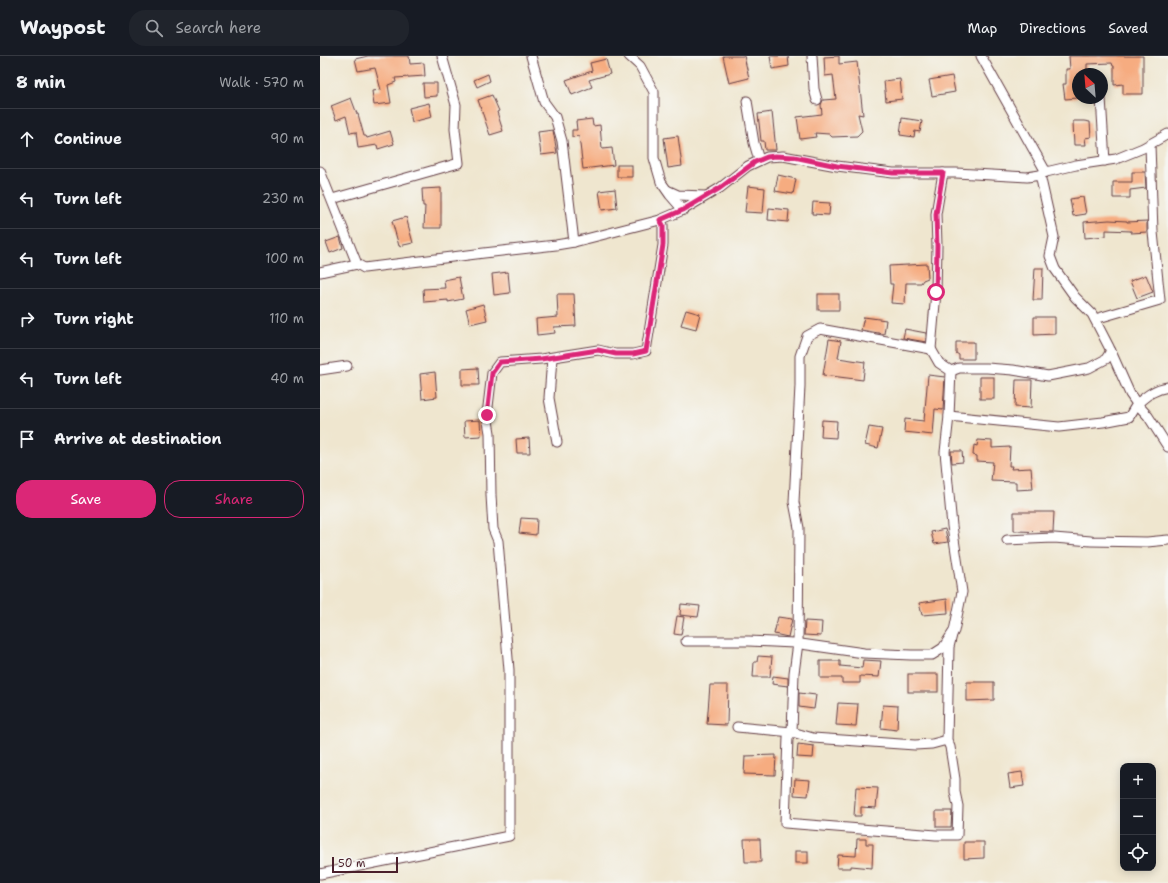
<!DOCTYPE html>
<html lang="en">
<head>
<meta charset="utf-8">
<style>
	body { margin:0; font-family:"Shantell Sans",sans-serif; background:#20242c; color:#f1f3f6 }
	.controls { position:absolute; right:12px; bottom:12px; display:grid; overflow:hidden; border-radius:8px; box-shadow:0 2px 10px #0003 }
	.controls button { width:36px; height:36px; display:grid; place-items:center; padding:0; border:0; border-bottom:1px solid #363941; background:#171b24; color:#f1f3f6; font:20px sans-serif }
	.compass { position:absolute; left:752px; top:12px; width:36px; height:36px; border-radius:50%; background:#171b24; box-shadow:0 2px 10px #0003; rotate:334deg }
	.scale { position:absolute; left:12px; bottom:10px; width:66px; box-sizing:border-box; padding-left:4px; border:2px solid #4a1f2b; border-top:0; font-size:11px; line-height:14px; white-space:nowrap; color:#4a1f2b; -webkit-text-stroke:3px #f6f6f2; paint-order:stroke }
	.stop { position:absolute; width:12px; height:12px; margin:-9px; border:3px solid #db2777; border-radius:50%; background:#fff }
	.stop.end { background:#db2777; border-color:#fff; box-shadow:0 1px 4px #0008 }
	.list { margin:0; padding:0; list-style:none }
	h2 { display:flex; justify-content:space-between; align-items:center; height:52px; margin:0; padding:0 16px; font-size:17px }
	h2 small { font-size:13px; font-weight:400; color:#9ea1a6 }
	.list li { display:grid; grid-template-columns:26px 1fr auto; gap:12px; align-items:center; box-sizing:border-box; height:60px; padding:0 16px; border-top:1px solid #363941 }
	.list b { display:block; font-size:15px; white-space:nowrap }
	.list em { font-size:13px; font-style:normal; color:#9ea1a6 }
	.actions { display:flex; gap:8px; padding:12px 16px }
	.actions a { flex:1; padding:9px 0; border:1px solid #db2777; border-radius:16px; text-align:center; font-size:14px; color:#db2777 }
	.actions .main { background:#db2777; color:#fff }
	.icon { flex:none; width:22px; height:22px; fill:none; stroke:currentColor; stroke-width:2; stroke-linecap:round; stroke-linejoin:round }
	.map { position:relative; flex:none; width:848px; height:827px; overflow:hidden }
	header { display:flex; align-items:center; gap:24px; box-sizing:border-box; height:56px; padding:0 20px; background:#171b24; border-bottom:1px solid #363941 }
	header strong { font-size:19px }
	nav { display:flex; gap:22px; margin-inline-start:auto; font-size:14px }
	.search { width:280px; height:36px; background:#20242c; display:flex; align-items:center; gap:10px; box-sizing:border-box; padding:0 14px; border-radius:16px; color:#9ea1a6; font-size:15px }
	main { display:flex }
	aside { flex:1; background:#171b24 }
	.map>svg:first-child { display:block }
</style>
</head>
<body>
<header>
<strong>Waypost</strong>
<div class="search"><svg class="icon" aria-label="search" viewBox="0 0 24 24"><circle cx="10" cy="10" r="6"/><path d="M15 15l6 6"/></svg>Search here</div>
<nav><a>Map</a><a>Directions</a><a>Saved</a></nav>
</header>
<main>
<aside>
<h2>8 min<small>Walk · 570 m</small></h2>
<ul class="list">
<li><svg class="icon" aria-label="ahead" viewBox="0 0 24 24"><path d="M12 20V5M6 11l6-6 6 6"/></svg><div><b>Continue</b></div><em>90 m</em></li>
<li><svg class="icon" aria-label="left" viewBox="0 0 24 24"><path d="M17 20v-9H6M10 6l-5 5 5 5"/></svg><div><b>Turn left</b></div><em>230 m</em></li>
<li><svg class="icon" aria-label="left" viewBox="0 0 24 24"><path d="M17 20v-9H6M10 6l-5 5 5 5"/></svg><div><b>Turn left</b></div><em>100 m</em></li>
<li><svg class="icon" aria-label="right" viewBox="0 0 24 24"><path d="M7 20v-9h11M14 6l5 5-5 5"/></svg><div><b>Turn right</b></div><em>110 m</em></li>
<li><svg class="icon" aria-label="left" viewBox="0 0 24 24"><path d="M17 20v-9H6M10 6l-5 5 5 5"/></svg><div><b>Turn left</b></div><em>40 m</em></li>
<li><svg class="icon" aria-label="arrive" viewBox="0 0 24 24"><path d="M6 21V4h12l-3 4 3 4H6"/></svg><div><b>Arrive at destination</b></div></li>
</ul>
<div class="actions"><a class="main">Save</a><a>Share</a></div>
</aside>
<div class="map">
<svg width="848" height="827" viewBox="0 0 848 827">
	<rect width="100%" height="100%" fill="#f6f6f2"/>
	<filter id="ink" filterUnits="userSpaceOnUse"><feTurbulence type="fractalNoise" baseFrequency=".025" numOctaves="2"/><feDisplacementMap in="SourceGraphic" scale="8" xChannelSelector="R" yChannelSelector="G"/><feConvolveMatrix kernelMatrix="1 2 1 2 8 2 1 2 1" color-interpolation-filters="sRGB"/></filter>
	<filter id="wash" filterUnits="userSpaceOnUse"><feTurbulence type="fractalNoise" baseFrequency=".012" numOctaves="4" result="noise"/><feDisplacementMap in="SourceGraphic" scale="16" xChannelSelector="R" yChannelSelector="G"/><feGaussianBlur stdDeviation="0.9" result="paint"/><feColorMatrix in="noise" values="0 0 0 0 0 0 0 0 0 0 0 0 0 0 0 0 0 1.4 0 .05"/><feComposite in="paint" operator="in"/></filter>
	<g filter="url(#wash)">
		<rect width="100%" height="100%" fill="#efe6cf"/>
		<g id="blocks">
			<g fill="#f6ac80">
				<path d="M48 0H89L90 8 104 7 105 20 75 22 76 26 68 29 71 47 54 49 52 35 61 34 55 12 38 15 35 3Z"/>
				<path d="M403 0H424L429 22 409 27Z"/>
				<path d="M450 0H468L469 10 452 13Z"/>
				<path d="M519 0V8L537 6 543 59 538 58 542 75 537 80 512 81 509 78 495 77 496 81 480 83 477 61 502 58 501 49 503 44 516 43 513 19 505 20 504 1Z"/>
				<path d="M749 0H823V38H803V28L794 29V10H793L792 7 767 8V18H758V42L745 43 743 28H746V13H750Z"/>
				<path d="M286 3 290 18 269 24 272 31 252 39 246 24 272 15 270 7Z"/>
				<path d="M168 18 170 25 157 31 154 24Z"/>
				<path d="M632 20 635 36 612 40 609 24Z"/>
				<path d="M580 23 582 43 566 45 564 25Z"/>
				<path d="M103 27H117V40L104 41Z"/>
				<path d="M172 39 179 55 177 56 183 75 170 79 158 44Z"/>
				<path d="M31 42 37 58H38L44 80H46L47 82 70 75 74 88 58 93 57 89 38 92 36 76 30 77 26 60 16 64 11 50Z"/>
				<path d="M109 47 112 61 92 66 89 52Z"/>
				<path d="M452 56 456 94H445L444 85H441L438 58Z"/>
				<path d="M582 62 602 65 600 76 595 75 594 81 580 79Z"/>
				<path d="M272 63 273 70 280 69 282 93 292 92 294 109 263 113 259 80 252 81V74H257L256 65Z"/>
				<path d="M753 65H764L770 66 771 81 765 82 766 89H754Z"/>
				<path d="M233 74 237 97 221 99 218 76Z"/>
				<path d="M358 80 362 110 348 112 344 82Z"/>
				<rect x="297" y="109" width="15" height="12"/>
				<path d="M812 116H825L826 132 810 134V142H793V126H812Z"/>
				<path d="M458 119 476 123 473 138 455 135Z"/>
				<path d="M428 130 445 132 443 157 425 156Z"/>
				<path d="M121 132V172H104L105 150H103L102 133Z"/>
				<path d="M295 133 297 152 282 154 279 135Z"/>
				<path d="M763 141 766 158 753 160 750 143Z"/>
				<path d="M493 146 510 147 509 159 492 158Z"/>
				<path d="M449 152 469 154 468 166 448 164Z"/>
				<path d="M86 161 93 187 79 190 72 165Z"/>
				<path d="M789 164 807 165V166L827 165V176L811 177V175L786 174V180L765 182 764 166Z"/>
				<path d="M20 181 23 192 10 197 6 186Z"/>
				<path d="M607 208 608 222 603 224 601 227H586L585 248 571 247 573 228H570L569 210Z"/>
				<path d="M715 212H723L722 244H713Z"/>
				<path d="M188 216 190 237 174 239 172 218Z"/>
				<path d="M826 219 833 236 817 242 810 225Z"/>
				<path d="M139 221 143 243 128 246V244L104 246 103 233 125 232 124 224Z"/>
				<path d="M237 238H254L256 270 234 271 235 277 217 279 216 263 238 261Z"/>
				<rect x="498" y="238" width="21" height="16"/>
				<path d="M163 248 167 264 150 268 146 253Z"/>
				<path d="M366 254 380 258 376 273 361 269Z"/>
				<path d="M544 261 566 264 564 278 541 274Z"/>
				<path d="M714 261H735V278L714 279Z"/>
				<path d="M585 273 606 277V286L583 282Z"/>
				<path d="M509 283 521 285 518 302 545 306 543 324 503 319Z"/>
				<path d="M636 286H654V303H639V299L636 297Z"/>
				<path d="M158 312 159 329H142V313Z"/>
				<path d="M115 316 117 341 102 343 100 318Z"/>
				<path d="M608 319 625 321 623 354 615 353 613 379 584 376 585 363 604 365Z"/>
				<rect x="660" y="321" width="14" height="22"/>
				<path d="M696 324H712L711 352 695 351Z"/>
				<path d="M160 364 161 380 145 381 144 365Z"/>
				<path d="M502 364 517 365 516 382 501 381Z"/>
				<path d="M549 371 562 373 558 392 545 389Z"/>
				<path d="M209 382 210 397H197L196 383Z"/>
				<path d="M658 384 672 385V392L690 391 689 410H692L691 413 711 412 713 433 696 434V426L671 425 673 406 657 405V400L653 399 654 389 657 390Z"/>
				<path d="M631 395H642L643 406 632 407Z"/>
				<path d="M694 456H734L733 476 694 475Z"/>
				<path d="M201 462 217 463 216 479 199 477Z"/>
				<path d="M625 473 628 486 614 488 611 476Z"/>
				<path d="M627 543 628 557 602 559 599 547Z"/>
				<path d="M361 548 380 550 378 561 360 559Z"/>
				<path d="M357 560 364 561 361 579 354 578Z"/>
				<path d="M458 561 472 563 468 581 454 578Z"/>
				<path d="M485 565 502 566 501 580 484 579Z"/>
				<path d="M438 600 452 601 450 621H433L434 606H437Z"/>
				<path d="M543 604 561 605 559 621 540 620V627H522V622H500V605H520V610L542 612Z"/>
				<rect x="588" y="618" width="30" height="18"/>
				<path d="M453 620 468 622V630L452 628Z"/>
				<path d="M647 626H674V644L647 645Z"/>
				<path d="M390 629H408L407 669 387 668Z"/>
				<path d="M479 637 496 639 494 653 479 651Z"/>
				<path d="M518 647 538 648 536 670 516 669Z"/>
				<path d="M563 649 578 650 577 674 561 672Z"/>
				<path d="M478 688 494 690 493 702 477 701Z"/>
				<path d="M456 699 455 719 424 718 425 700Z"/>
				<path d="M702 716 704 730 690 732 688 718Z"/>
				<path d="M475 723 490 724 488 740 474 739Z"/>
				<path d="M536 731 558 732 556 752 541 751V760H534Z"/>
				<path d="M616 755H632L631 771H616Z"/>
				<path d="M424 783H440L441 806H425Z"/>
				<path d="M537 783H546V788H553L552 812 531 810V812H517L518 799 536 800Z"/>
				<path d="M644 786H664V802L644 803Z"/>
				<rect x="475" y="795" width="13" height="12"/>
			</g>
		</g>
	</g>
	<g filter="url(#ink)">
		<use href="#blocks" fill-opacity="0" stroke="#633d44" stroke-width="1"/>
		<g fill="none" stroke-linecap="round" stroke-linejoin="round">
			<defs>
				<g id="minor">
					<path d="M211 0 224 46 235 61 242 85 254 186"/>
					<path d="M309 0 320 10 334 36V102L341 126 350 139 363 154"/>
					<path d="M492 0 494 33 497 44"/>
					<path d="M661 0 726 116"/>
					<path d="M781 42 785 105"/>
					<path d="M427 45 434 87 439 104"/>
					<path d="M0 115 37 208"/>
					<path d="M347 134 358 139 385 140"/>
					<path d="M12 143 139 107 135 73 136 49 122 0"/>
					<path d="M0 216 37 208 44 212 164 197 236 189 254 186 340 164 363 154 400 132 428 110 447 101 463 100 517 110 573 117H636L707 121 720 119 726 116 756 109 796 103 823 92 848 78"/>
					<path d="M775 263 840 244 833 176 830 89"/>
					<path d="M232 302 229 342 237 386"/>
					<path d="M0 314 27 310"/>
					<path d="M631 315 639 312H667L693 314 728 320 769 312 786 303 791 295"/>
					<path d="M848 331C835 333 827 339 817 348L828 360 848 391"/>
					<path d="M629 360 739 371 783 366 809 361 817 348 810 338 789 291 772 258 755 241 735 213 730 200 734 181 720 119"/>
					<path d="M687 484 734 482 771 485 827 486 848 484"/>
					<path d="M366 585H429L474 587 544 597 591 599H612L623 592 634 575 642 536 632 470 625 396 629 360 631 315 619 307 611 293"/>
					<path d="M417 671 472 676 474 617 478 587 479 472 474 446 480 330V300L487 280 500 273 611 293 616 236 617 190 616 158 623 117"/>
					<path d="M627 684 630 691 635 723V736L638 750 637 779H616L465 767 468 681 472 676 493 682 595 689 612 688 627 684 629 591 632 579"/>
					<path d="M0 818 189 780V614L178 485 173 473 171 439 170 377 167 359 172 317 180 306 221 303 278 294 295 298H313L326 295 343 189V169L340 164"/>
				</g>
			</defs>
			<use href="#minor" stroke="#633d44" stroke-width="11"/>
			<use href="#minor" stroke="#fff" stroke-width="9"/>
		</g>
	</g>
	<g fill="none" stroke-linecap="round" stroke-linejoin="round" filter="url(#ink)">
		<path stroke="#db2777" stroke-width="5" d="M167 359 172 317 180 306 221 303 278 294 296 298H313L326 295 343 189V169L340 164 363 154 400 132 435 106 447 101 455 100 474 101 517 110 573 117H623L616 158 617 190 616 236"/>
	</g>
</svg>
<div class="controls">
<button>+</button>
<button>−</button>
<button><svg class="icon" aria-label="locate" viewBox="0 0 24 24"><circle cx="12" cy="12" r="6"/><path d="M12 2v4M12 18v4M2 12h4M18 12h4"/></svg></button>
</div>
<svg class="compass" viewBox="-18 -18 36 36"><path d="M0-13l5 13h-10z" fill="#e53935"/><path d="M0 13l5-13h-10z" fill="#9ea1a6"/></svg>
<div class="scale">50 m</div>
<div class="stop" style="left:616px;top:236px"></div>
<div class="stop end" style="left:167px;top:359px"></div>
</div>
</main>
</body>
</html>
